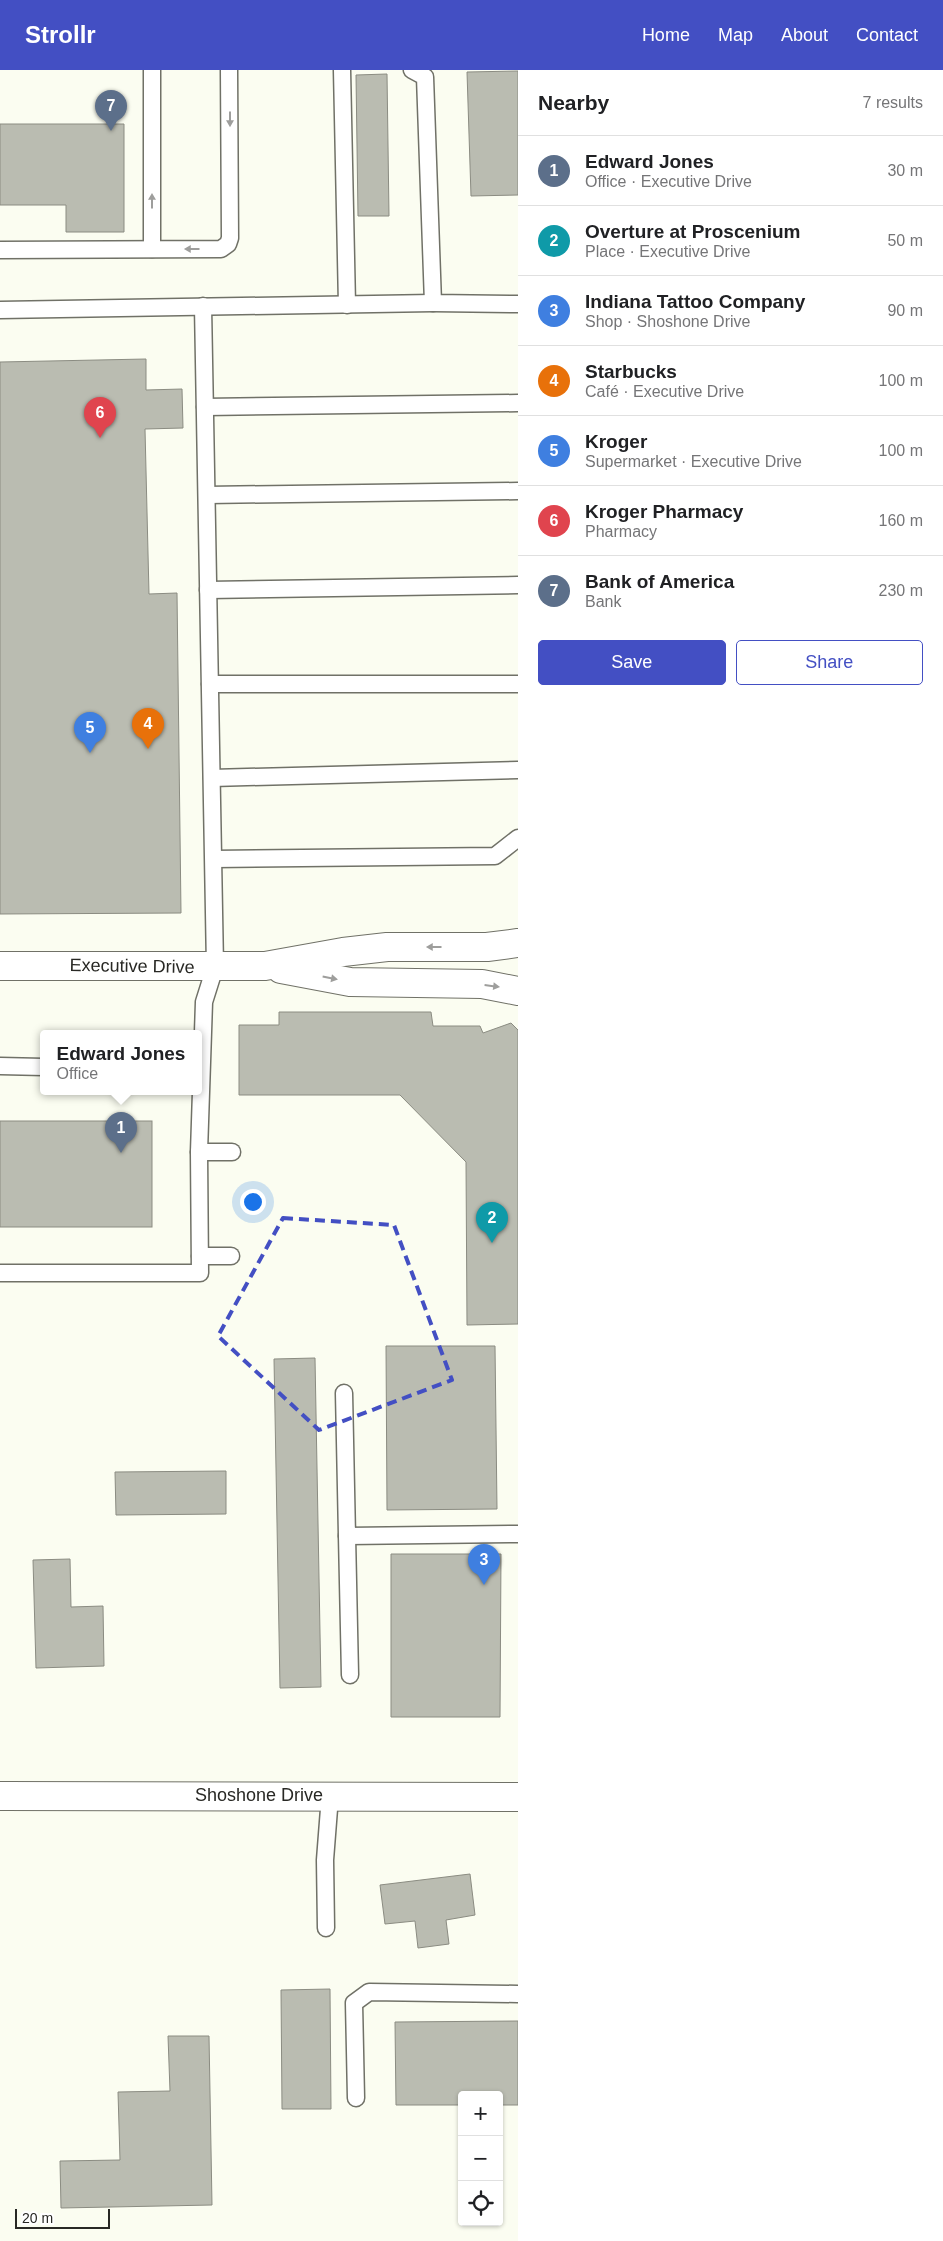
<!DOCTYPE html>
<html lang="en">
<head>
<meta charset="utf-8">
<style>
	body { margin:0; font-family:Helvetica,sans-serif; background:#f2f2f2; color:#202124 }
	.controls { position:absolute; right:15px; bottom:15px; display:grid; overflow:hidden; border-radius:5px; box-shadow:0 1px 4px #0004 }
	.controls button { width:45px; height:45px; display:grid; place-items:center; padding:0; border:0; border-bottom:1px solid #e0e0e0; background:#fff; color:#202124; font:25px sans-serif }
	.scale { position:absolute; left:15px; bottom:12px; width:95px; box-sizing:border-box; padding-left:5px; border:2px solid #282824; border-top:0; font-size:14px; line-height:18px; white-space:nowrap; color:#282824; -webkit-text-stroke:4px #fff; paint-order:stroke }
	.you { position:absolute; left:252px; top:1131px; width:18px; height:18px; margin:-12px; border:4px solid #fff; border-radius:50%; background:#1a73e8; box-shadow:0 0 0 8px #1a73e833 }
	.badge { display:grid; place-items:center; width:32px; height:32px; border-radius:50%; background:#434fc3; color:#fff; font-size:16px; font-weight:700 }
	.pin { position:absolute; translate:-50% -41px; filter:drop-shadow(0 1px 2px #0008) }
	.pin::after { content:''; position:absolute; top:26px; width:18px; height:15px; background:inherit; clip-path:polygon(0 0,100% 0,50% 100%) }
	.popup { position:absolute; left:40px; top:960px; width:162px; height:65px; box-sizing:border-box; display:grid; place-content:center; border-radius:5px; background:#fff; filter:drop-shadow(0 1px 4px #0005); font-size:16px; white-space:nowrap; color:#757577 }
	.popup b { font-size:19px; color:#202124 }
	.popup::after { content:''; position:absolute; left:50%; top:100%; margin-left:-10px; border:10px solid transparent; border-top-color:#fff }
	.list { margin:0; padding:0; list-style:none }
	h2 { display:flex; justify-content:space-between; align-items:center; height:65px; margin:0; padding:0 20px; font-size:21px }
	h2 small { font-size:16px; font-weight:400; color:#757577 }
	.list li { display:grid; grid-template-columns:32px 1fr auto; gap:15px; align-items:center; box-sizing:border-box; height:70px; padding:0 20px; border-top:1px solid #e0e0e0 }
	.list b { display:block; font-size:19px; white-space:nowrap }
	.list p { margin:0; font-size:16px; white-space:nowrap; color:#757577 }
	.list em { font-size:16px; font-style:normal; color:#757577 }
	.actions { display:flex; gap:10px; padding:15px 20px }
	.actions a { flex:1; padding:11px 0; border:1px solid #434fc3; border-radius:5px; text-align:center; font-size:18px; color:#434fc3 }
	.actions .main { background:#434fc3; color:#fff }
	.icon { flex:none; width:28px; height:28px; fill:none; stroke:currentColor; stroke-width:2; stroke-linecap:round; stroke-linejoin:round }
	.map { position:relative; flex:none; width:518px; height:2171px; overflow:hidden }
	header { display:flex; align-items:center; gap:30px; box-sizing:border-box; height:70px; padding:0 25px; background:#434fc3; color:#fff }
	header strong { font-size:24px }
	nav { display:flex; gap:28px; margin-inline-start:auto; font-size:18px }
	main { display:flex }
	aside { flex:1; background:#fff }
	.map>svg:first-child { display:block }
</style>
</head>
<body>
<header>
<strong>Strollr</strong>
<nav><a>Home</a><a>Map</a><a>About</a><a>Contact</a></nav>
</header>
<main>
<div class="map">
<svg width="518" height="2171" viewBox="0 0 518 2171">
	<rect width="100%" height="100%" fill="#fbfdf1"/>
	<g fill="#babcb1" stroke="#8b8c82">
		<path d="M518 1V125L471 126 467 2Z"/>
		<path d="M387 4 389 146H358L356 5Z"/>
		<path d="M0 54H124V162H66V135H0Z"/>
		<path d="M146 289V320L182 319 183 358 145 359 149 524 177 523 181 843 0 844V292Z"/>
		<path d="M279 942H431L433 956H480L483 963 511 953 518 960V1254L467 1255 466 1092 400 1025H239V955H279Z"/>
		<rect x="0" y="1051" width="152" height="106"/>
		<path d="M386 1276H495L497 1439 387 1440Z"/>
		<path d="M315 1288 321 1617 280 1618 274 1289Z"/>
		<path d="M226 1401V1444L116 1445 115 1402Z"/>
		<path d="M391 1484H501L500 1647H391Z"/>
		<path d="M70 1489 71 1537 103 1536 104 1596 36 1598 33 1490Z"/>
		<path d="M470 1804 475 1845 446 1850 449 1874 418 1878 415 1851 385 1854 380 1815Z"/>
		<path d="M330 1919 331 2039H282L281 1920Z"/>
		<path d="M518 1951V2035H499V2025H462V2035H396L395 1952Z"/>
		<path d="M168 1966H209L212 2135 61 2138 60 2091 120 2090 118 2022 170 2021Z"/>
	</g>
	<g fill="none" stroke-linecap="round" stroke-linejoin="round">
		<defs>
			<g id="service">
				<path d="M152 0V179"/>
				<path d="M342 0 347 235"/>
				<path d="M412 0 425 7 433 233 518 234"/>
				<path d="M0 180 221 179 228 174 230 168 229 0"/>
				<path d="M0 240 433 233"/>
				<path d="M205 337 518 333"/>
				<path d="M207 425 518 421"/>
				<path d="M208 520 518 515"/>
				<path d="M210 614H518"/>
				<path d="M212 708 518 700"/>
				<path d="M214 789 495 786 518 768"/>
				<path d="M0 996 44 997"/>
				<path d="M199 1082H232"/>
				<path d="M200 1186H231"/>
				<path d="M0 1203H200L199 1082 204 932 215 897 203 236"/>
				<path d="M344 1323 347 1466 518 1464"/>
				<path d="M347 1466 350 1605"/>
				<path d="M326 1858 325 1790 330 1726"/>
				<path d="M356 2028 354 1933 369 1922 518 1924"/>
			</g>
			<g id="minor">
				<path d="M0 896H265L343 882 387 877H487L518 873"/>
				<path d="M281 899 350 912 482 914 518 921"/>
				<path d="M0 1726 518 1727"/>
			</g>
		</defs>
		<use href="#service" stroke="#707167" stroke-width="19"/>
		<use href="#minor" stroke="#707167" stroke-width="30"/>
		<use href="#service" stroke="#fff" stroke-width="16"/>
		<use href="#minor" stroke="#fff" stroke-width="28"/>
	</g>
	<defs><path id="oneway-solid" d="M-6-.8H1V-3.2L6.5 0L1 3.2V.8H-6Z" transform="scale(1.25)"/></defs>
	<g fill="#9e9e9c">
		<use href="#oneway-solid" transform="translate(230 49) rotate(90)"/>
		<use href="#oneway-solid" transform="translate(152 131) rotate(-90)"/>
		<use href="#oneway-solid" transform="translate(192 179) rotate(180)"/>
		<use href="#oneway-solid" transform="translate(434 877) rotate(180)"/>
		<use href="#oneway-solid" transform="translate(330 908) rotate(11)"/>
		<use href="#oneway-solid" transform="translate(492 916) rotate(7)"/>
	</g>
	<path fill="none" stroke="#434fc3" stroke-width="4" stroke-dasharray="10 6" stroke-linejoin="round" d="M283 1148 394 1155 452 1310 319 1360 218 1266Z"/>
	<g text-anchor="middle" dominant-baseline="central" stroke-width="4.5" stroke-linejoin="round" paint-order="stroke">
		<g font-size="18" fill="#282824" stroke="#fff">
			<text transform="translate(132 896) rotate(1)">Executive Drive</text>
			<text x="259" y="1725">Shoshone Drive</text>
		</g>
	</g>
</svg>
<div class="controls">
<button>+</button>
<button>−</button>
<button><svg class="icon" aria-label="locate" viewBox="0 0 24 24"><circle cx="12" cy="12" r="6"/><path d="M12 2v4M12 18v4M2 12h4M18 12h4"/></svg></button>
</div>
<div class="scale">20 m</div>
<div class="you"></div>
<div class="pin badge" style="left:121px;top:1083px;background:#5c6f8a">1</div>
<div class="popup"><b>Edward Jones</b>Office</div>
<div class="pin badge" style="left:492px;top:1173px;background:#0f9aa8">2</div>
<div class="pin badge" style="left:484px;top:1515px;background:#3f7fe0">3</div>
<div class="pin badge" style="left:148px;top:679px;background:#e8710a">4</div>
<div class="pin badge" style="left:90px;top:683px;background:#3f7fe0">5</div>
<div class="pin badge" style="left:100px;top:368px;background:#e0444e">6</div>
<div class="pin badge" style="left:111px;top:61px;background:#5c6f8a">7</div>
</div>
<aside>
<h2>Nearby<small>7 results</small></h2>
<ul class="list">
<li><span class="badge" style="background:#5c6f8a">1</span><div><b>Edward Jones</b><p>Office · Executive Drive</p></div><em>30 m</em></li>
<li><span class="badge" style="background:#0f9aa8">2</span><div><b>Overture at Proscenium</b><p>Place · Executive Drive</p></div><em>50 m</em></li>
<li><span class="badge" style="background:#3f7fe0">3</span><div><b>Indiana Tattoo Company</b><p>Shop · Shoshone Drive</p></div><em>90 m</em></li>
<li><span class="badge" style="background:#e8710a">4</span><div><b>Starbucks</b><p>Café · Executive Drive</p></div><em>100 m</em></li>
<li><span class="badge" style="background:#3f7fe0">5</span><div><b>Kroger</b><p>Supermarket · Executive Drive</p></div><em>100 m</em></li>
<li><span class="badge" style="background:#e0444e">6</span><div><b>Kroger Pharmacy</b><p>Pharmacy</p></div><em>160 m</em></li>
<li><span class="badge" style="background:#5c6f8a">7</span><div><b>Bank of America</b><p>Bank</p></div><em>230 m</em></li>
</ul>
<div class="actions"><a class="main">Save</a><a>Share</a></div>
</aside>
</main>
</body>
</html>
